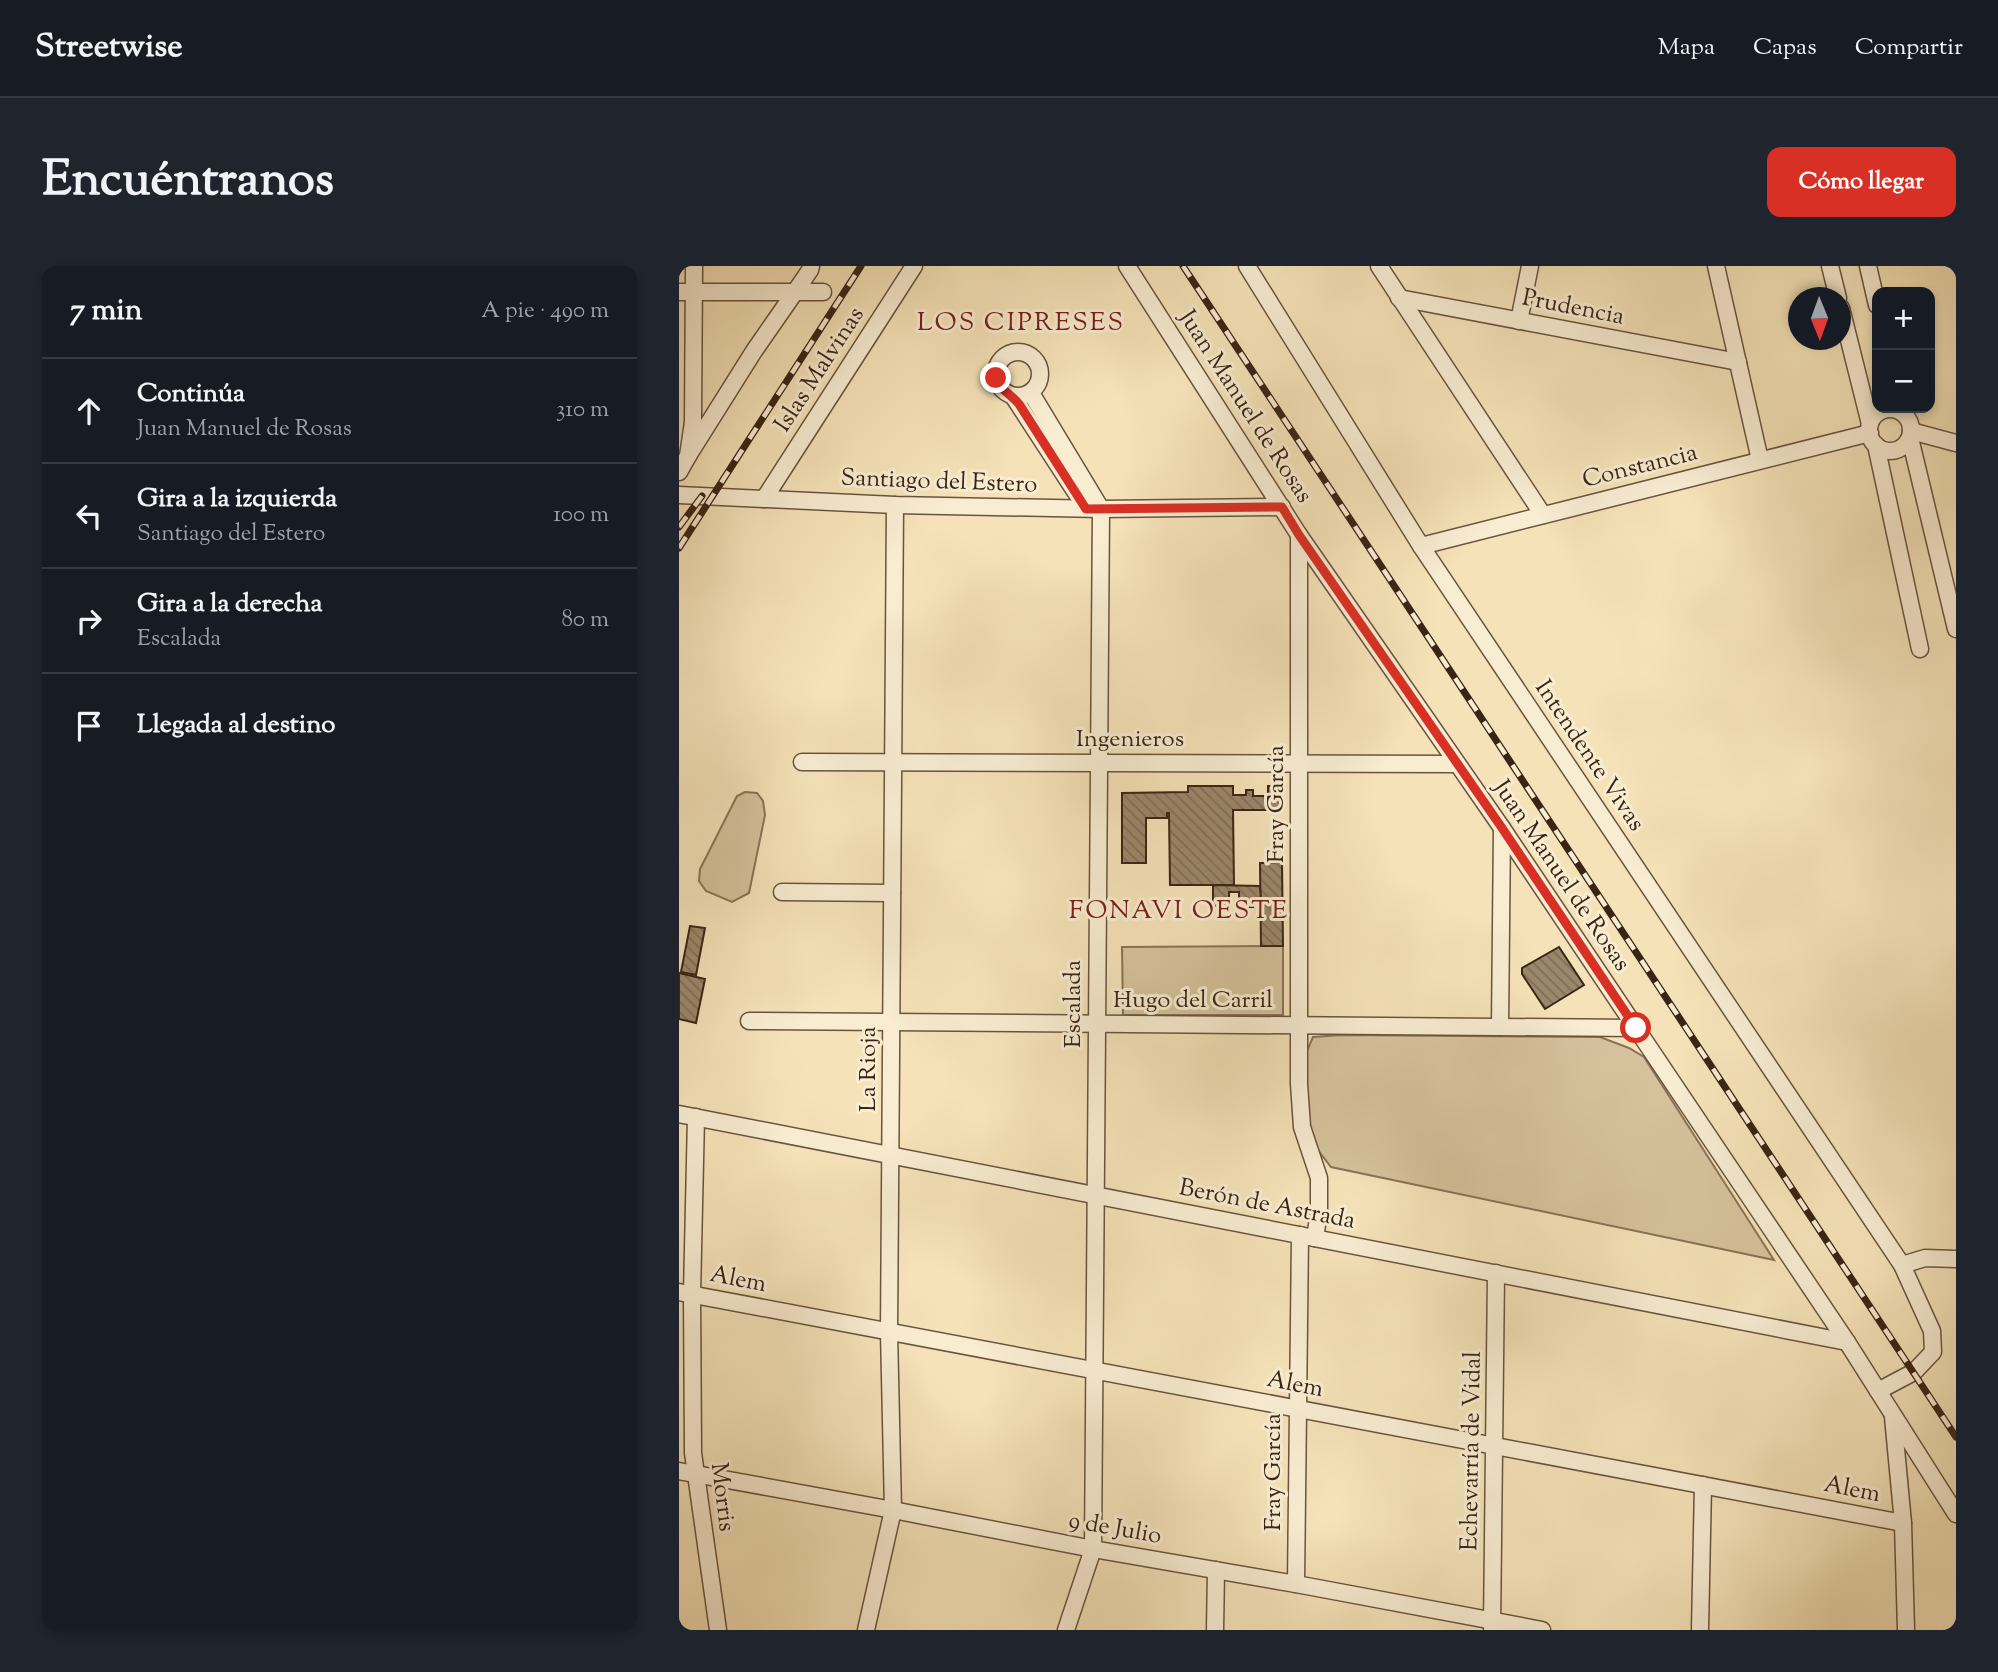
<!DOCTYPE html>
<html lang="es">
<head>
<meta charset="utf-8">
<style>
	body { margin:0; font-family:"Sorts Mill Goudy",serif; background:#20242c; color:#f1f3f6 }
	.controls { position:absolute; right:21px; top:21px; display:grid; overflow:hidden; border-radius:14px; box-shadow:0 4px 10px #0003 }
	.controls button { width:63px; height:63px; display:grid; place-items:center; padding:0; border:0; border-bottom:2px solid #363941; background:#171b24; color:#f1f3f6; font:35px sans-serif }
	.compass { position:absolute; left:1109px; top:21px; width:63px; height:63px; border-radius:50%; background:#171b24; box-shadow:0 4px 10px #0003; rotate:179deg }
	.stop { position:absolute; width:21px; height:21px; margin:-16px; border:5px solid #d93025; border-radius:50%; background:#fff }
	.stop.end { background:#d93025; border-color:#fff; box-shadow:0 2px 7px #0008 }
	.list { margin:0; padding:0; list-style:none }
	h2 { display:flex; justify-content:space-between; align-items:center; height:91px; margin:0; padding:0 28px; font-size:30px }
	h2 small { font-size:23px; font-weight:400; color:#9ea1a6 }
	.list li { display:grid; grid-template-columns:46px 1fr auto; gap:21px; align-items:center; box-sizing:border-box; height:105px; padding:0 28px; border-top:2px solid #363941 }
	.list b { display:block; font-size:26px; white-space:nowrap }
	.list p { margin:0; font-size:23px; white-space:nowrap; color:#9ea1a6 }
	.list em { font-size:23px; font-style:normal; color:#9ea1a6 }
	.icon { flex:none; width:38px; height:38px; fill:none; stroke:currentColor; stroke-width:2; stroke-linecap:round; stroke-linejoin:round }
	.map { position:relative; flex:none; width:1277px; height:1364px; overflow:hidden; border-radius:14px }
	header { display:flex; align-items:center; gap:42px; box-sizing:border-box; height:98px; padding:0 35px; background:#171b24; border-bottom:2px solid #363941 }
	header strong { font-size:33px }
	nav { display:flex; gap:38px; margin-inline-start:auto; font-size:24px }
	.intro { display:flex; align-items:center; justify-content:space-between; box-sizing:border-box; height:168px; padding:0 42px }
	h1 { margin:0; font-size:49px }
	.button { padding:18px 32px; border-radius:14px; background:#d93025; color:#fff; font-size:24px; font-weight:700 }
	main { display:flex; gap:42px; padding:0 42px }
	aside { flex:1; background:#171b24; border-radius:14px; box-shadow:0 4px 10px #0003 }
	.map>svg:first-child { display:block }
</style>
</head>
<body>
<header>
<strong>Streetwise</strong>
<nav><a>Mapa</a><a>Capas</a><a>Compartir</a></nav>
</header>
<div class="intro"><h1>Encuéntranos</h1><a class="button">Cómo llegar</a></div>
<main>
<aside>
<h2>7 min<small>A pie · 490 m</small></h2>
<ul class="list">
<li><svg class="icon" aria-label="ahead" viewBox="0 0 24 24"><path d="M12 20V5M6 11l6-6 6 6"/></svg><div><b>Continúa</b><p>Juan Manuel de Rosas</p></div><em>310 m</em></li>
<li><svg class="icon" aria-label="left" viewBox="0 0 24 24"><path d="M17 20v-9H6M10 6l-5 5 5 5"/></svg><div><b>Gira a la izquierda</b><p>Santiago del Estero</p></div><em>100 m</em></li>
<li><svg class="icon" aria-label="right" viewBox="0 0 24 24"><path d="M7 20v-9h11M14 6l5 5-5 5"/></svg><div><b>Gira a la derecha</b><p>Escalada</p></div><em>80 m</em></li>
<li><svg class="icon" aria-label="arrive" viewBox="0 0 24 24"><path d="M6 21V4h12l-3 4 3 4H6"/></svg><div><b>Llegada al destino</b></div></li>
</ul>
</aside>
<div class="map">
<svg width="1277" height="1364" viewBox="0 0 1277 1364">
	<defs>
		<pattern id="building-back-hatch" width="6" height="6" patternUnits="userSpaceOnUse" patternTransform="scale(1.75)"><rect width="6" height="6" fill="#9b876a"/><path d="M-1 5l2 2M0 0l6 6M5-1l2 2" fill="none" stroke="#7f6e56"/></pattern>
	</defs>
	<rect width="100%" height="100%" fill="#f5e2b8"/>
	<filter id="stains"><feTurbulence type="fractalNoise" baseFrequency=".00286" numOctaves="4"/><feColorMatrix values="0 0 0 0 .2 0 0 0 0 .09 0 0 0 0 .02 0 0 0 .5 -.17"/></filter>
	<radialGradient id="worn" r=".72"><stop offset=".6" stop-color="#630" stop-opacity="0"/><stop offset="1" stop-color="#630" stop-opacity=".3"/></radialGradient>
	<g fill="#d5c29c" stroke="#887358" stroke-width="2">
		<path d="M66 526 78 527 84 535 86 549 70 627 53 636 27 625 20 615 21 603 58 530Z"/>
		<path d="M604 680V749H444L443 681Z"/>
		<path d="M662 769 921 771 950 782 965 791 1095 994 652 901 635 879 628 852V785L634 771Z"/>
	</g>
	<g fill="url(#building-back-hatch)" stroke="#3a2415" stroke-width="2">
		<path d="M509 520H554V529H567V524H574V530H589V520H603V544H554L555 619H491L490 547H488V552H467V597H443V527L509 526Z"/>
		<path d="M581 597H603L604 680H582Z"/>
		<path d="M534 619 581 620 582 637H574V641H560V626H550V640H534Z"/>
		<path d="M11 660 26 662 17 709 2 706Z"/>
		<path d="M880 681 905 719 866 743 843 708V702Z"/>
		<path d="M0 707 26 713 17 757 0 753Z"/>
	</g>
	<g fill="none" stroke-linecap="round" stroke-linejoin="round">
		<defs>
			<g id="street">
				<path d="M448 0 620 269 823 562 957 762 1168 1076 1277 1248"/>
				<path d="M568 0 742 280 1223 999 1253 1065 1254 1086 1235 1106 1199 1125"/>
				<path d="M700 0 864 249"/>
				<path d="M1037 0 1081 194"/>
				<path d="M1151 0 1159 32"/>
				<path d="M1189 0 1198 39"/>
				<path d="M0 26H144"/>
				<path d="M720 32 1059 96"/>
				<path d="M1162 42 1191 158"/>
				<path d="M840 55 851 0"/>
				<circle cx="339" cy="108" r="22"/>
				<path d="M352 127 422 243 414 1283 387 1364"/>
				<path d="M334 130 407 242"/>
				<circle cx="1211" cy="164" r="21"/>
				<path d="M1232 165 1277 177"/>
				<path d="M1231 172 1277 363"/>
				<path d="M1197 179 1241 383"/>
				<path d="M9 190 75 85 116 26 131 4 132 0"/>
				<path d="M0 206 9 190 14 156 15 0"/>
				<path d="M0 229 216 239 422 243 603 241"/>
				<path d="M85 233 235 0"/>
				<path d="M620 269V818L623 861 640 912V946L636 972"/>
				<path d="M742 280 1191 167"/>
				<path d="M123 496 778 498"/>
				<path d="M103 626 213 627"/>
				<path d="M70 755 957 762"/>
				<path d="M821 761 823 562"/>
				<path d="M0 848 1168 1076"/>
				<path d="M17 851 13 1028 14 1187 39 1364"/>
				<path d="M1223 999 1246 992 1277 993"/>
				<path d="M0 1026 1224 1257"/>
				<path d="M1214 1151 1224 1257 1227 1364"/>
				<path d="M0 1205 214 1244 414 1283 617 1318 863 1364"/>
				<path d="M617 1318 621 969"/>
				<path d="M813 1362 817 1007"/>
				<path d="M187 1364 214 1244 210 1066 216 239"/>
				<path d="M536 1364 537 1304"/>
				<path d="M1021 1364 1024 1219"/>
			</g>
		</defs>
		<use href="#street" stroke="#69543e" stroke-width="19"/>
		<use href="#street" stroke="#f8ecd1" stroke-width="16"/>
		<defs>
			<g id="rail">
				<path d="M504 0 1277 1171"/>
				<path d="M0 261 23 230"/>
				<path d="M0 282 182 0"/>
			</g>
		</defs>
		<use href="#rail" stroke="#3a2415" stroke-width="7"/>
		<use href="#rail" stroke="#f8ecd1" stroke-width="4.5" stroke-dasharray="13" stroke-linecap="butt"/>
	</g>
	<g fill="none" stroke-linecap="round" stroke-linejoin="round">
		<path stroke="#d93025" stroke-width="9" d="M317 112C322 125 332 128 340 138L407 243 603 241 620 269 823 562 957 762"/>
	</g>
	<g text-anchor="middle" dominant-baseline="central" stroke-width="6" stroke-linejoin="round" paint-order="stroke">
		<g font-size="24" fill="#3a2415" stroke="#f8ecd1">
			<text transform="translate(894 42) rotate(11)">Prudencia</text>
			<text transform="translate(141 104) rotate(-57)">Islas Malvinas</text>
			<text transform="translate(566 141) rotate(57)">Juan Manuel de Rosas</text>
			<text transform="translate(961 201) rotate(-14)">Constancia</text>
			<text transform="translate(260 216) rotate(2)">Santiago del Estero</text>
			<text x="451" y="474">Ingenieros</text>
			<text transform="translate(910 490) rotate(56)">Intendente Vivas</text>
			<text transform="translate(598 538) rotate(-90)">Fray García</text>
			<text transform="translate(882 610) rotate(56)">Juan Manuel de Rosas</text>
			<text x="514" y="735">Hugo del Carril</text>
			<text transform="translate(395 738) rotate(-90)">Escalada</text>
			<text transform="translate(190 803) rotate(-90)">La Rioja</text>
			<text transform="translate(588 939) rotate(11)">Berón de Astrada</text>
			<text transform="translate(59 1014) rotate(11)">Alem</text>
			<text transform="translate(616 1119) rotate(11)">Alem</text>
			<text transform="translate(793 1185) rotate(-89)">Echevarría de Vidal</text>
			<text transform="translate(595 1206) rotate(-90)">Fray García</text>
			<text transform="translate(1173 1224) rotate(11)">Alem</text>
			<text transform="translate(43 1231) rotate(83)">Morris</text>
			<text transform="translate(436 1263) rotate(10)">9 de Julio</text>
		</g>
		<g font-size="26" letter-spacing="2" fill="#7a1f14" stroke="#f8ecd1">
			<text x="342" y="57">LOS CIPRESES</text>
			<text x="500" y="645">FONAVI OESTE</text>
		</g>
	</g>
	<rect width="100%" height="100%" filter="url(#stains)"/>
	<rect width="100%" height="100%" fill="url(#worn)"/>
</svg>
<div class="controls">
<button>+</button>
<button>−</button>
</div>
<svg class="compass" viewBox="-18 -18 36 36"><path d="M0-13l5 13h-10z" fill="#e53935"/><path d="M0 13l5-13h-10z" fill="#9ea1a6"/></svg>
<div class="stop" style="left:957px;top:762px"></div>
<div class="stop end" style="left:317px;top:112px"></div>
</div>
</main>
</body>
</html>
